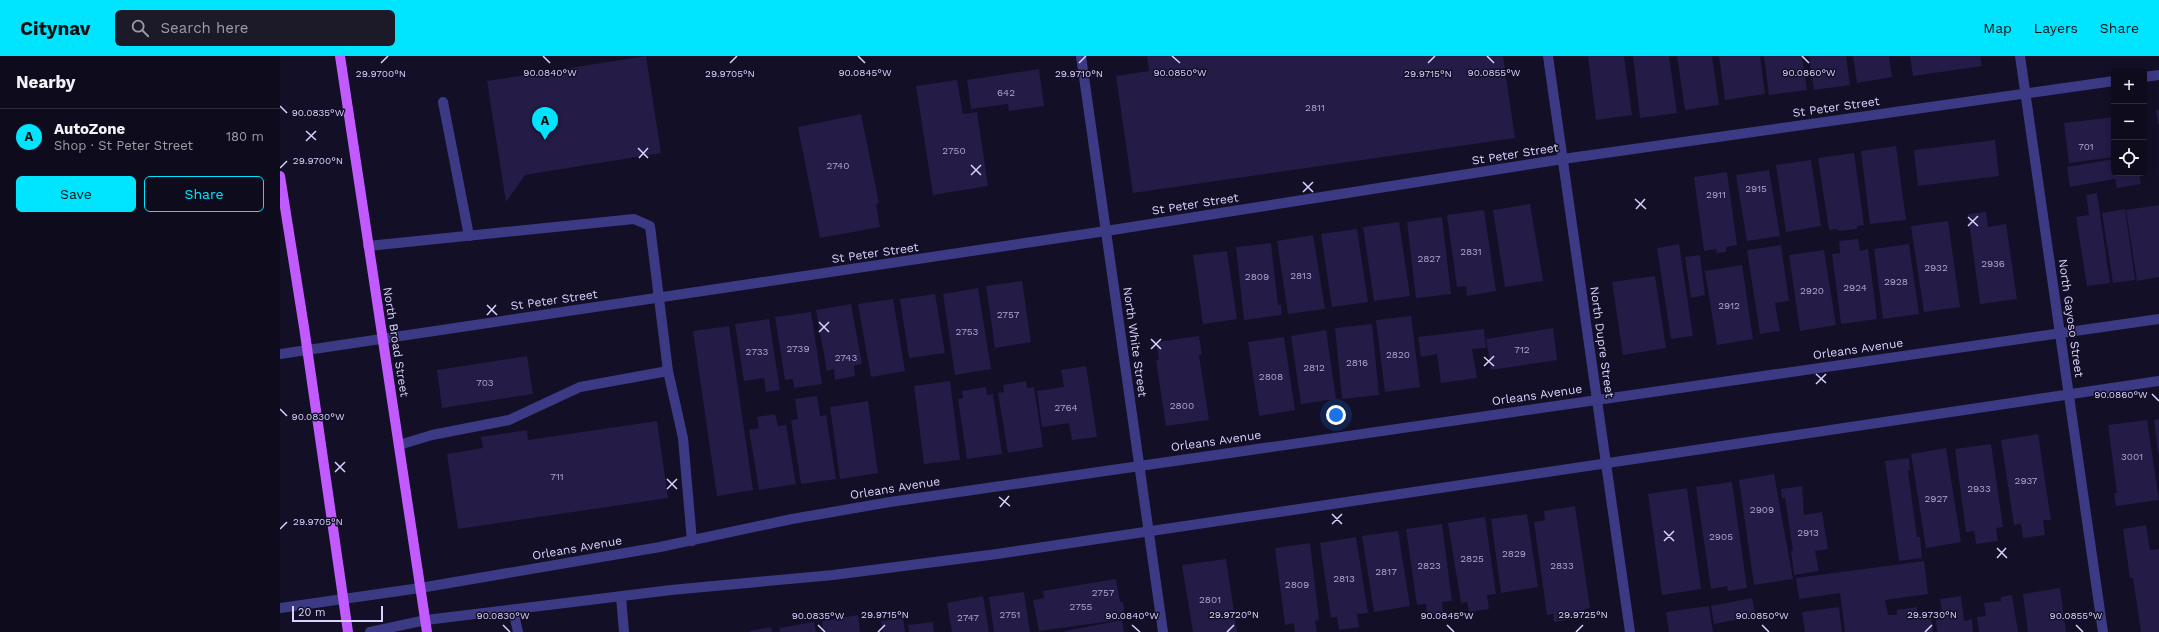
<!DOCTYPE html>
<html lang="en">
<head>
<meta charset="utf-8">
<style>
	body { margin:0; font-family:"Work Sans",sans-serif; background:#1c1929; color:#f1f3f6 }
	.controls { position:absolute; right:12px; top:12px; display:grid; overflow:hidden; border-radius:6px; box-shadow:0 2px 10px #0003 }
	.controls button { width:36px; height:36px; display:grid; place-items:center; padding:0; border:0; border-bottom:1px solid #2e2b3b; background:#0e0b1c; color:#f1f3f6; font:20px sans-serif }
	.scale { position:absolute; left:12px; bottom:10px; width:91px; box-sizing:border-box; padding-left:4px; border:2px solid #d9d4ff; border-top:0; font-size:11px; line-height:14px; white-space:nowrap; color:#d9d4ff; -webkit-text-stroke:3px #130f26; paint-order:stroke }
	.you { position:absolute; left:1056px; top:359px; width:14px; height:14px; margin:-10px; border:3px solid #fff; border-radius:50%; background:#1a73e8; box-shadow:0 0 0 6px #1a73e833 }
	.badge { display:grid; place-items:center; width:26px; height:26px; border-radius:50%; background:#00e5ff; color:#111; font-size:13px; font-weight:700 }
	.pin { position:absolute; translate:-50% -33px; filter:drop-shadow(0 1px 2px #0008) }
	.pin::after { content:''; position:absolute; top:21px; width:14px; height:12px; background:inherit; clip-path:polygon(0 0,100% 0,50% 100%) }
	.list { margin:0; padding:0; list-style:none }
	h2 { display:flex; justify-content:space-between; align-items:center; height:52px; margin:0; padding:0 16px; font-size:17px }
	h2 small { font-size:13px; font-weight:400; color:#9b9ba3 }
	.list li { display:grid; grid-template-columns:26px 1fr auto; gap:12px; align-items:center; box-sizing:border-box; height:56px; padding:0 16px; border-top:1px solid #2e2b3b }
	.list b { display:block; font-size:15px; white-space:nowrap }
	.list p { margin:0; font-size:13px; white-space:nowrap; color:#9b9ba3 }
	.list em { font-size:13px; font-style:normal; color:#9b9ba3 }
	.actions { display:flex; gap:8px; padding:12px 16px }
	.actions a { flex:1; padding:9px 0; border:1px solid #00e5ff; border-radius:6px; text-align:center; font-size:14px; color:#00e5ff }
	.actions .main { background:#00e5ff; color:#111 }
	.icon { flex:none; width:22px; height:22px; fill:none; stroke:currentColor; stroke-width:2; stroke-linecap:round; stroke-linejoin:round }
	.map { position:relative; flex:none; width:1879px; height:576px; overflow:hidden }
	header { display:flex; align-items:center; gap:24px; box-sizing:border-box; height:56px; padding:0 20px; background:#00e5ff; color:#111 }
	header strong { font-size:19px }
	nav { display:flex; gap:22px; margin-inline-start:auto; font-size:14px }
	.search { width:280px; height:36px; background:#1c1929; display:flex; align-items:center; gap:10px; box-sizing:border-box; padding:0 14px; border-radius:6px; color:#9b9ba3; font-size:15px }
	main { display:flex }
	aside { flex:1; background:#0e0b1c }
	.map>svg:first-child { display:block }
</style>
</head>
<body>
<header>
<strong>Citynav</strong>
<div class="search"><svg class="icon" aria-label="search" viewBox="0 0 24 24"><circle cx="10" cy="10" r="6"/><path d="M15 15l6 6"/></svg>Search here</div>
<nav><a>Map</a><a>Layers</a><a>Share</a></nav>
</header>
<main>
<aside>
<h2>Nearby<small></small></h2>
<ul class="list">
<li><span class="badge">A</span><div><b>AutoZone</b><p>Shop · St Peter Street</p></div><em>180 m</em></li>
</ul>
<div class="actions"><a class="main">Save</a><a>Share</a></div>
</aside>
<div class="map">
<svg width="1879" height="576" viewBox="0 0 1879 576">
	<rect width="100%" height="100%" fill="#130f26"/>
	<g fill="#241b47">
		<path d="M366 0 381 97 245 119 226 146 207 25Z"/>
		<path d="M867 0H1223L1235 82 853 137 836 20 869 15Z"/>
		<path d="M1308 0H1344L1352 59 1316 64Z"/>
		<path d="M1353 0H1389L1397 57 1360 62Z"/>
		<path d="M1397 0H1432L1439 49 1405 54Z"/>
		<path d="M1439 0H1480L1485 38 1445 44Z"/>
		<path d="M1484 0H1522L1527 34 1489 39Z"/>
		<path d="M1529 0H1566L1570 29 1534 34Z"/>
		<path d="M1573 0H1609L1612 21 1577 27Z"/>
		<path d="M1630 0H1700L1702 10 1633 20Z"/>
		<path d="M759 13 764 50 729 55 728 48 691 53 687 24Z"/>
		<path d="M677 24 683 58 697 56 708 130 653 139 636 30Z"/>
		<path d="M1876 54H1879V68H1878Z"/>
		<path d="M581 58 599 147 596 148 600 171 540 182 518 71Z"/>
		<path d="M1834 61V101L1789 107 1784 67Z"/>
		<path d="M1715 84 1719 120 1638 130 1634 94Z"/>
		<path d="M1616 90 1626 164 1590 168 1581 95Z"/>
		<path d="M1574 97 1584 169 1577 170V173L1558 175 1557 173 1549 174 1538 102Z"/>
		<path d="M1834 103V117H1862L1859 118 1861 128 1837 132 1835 123 1790 131 1787 111Z"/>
		<path d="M1531 104 1541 170 1506 176 1496 109Z"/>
		<path d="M1489 114 1500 180 1467 185 1456 119Z"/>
		<path d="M1447 116 1457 189 1446 191V196L1437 197 1436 193 1424 195 1414 121Z"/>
		<path d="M1817 137 1830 227 1807 230 1796 161 1809 159 1806 139Z"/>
		<path d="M1250 148 1263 225 1225 231 1213 154Z"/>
		<path d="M1879 149V221L1857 225 1846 154Z"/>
		<path d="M1845 153 1855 224 1833 227 1822 157Z"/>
		<path d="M1204 154 1216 235 1187 240 1186 230 1177 231 1167 159Z"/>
		<path d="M1706 156 1708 171 1726 168 1737 243 1700 248 1688 158Z"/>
		<path d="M1162 161 1171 238 1136 242 1127 166Z"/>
		<path d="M1668 165 1680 251 1644 256 1631 170Z"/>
		<path d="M1119 166 1130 240 1094 245 1083 171Z"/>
		<path d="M1077 173 1088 246 1052 251 1041 178Z"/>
		<path d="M1033 179 1045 253 1008 258 997 185Z"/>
		<path d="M1578 183 1580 195 1588 193 1597 263 1561 268 1552 198 1560 197 1559 185Z"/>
		<path d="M991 187 998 249H1001L1002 259 964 264 956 191Z"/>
		<path d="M1399 188 1413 280 1391 283 1377 192Z"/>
		<path d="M1629 188 1639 258 1603 263 1594 193Z"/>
		<path d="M1501 189 1509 245 1495 247 1500 275 1480 278 1467 194Z"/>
		<path d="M1544 194 1556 269 1520 275 1509 199Z"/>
		<path d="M947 195 957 263 923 268 913 199Z"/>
		<path d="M1420 199 1425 239 1411 242 1405 201Z"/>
		<path d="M1462 209 1473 283 1437 289 1425 215Z"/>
		<path d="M1375 220 1386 292 1343 299 1332 226Z"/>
		<path d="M742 225 751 286 715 292 706 230Z"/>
		<path d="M698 232 711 313 675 319 663 238Z"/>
		<path d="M655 238 665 297 629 302 620 243Z"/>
		<path d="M613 243 625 315 591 321 578 248Z"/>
		<path d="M571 248 582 308 574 310 575 320 555 324 554 313 547 315 536 254Z"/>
		<path d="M531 256 542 328 514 332 513 323 505 324 495 261Z"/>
		<path d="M1131 260 1140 331 1105 336 1096 264Z"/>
		<path d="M489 263 500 334 486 336 484 322 464 325 455 268Z"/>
		<path d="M1092 268 1099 339 1062 343 1055 272Z"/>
		<path d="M449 270 473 434 437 440 413 275Z"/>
		<path d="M1273 272 1277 304 1211 314 1206 283Z"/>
		<path d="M1204 273 1206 292 1192 293 1197 322 1161 327 1157 298 1141 301 1138 281Z"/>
		<path d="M1046 274 1056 343 1021 348 1011 280Z"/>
		<path d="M919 280 922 299H919L929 364 886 370 876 304H879L876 286Z"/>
		<path d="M1004 281 1015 354 979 360 968 286Z"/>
		<path d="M247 300 253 338 162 352 157 314Z"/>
		<path d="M806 310 817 381 792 384 789 367 762 371 757 335 784 331 781 314Z"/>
		<path d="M670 325 680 404 644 408 634 330Z"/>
		<path d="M746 325 747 332 754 331 763 391 728 397 718 337 724 336 723 329Z"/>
		<path d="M706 331 707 339 713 338 722 398 687 403 678 343 683 342 682 335Z"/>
		<path d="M537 340 540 360 546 359 556 423 521 428 511 364 518 363 515 343Z"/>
		<path d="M588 345 598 417 560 423 550 351Z"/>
		<path d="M495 358 498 370 506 369 516 428 479 434 469 374 479 372 477 361Z"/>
		<path d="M1879 363V397H1878L1874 364Z"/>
		<path d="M1867 364 1879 444 1836 450 1834 437H1837L1828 369Z"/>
		<path d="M377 365 388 442 178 473 167 398 203 392 201 381 247 374 248 384Z"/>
		<path d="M1758 378 1771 464H1763L1765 479 1743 482 1741 468 1734 469 1721 384Z"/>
		<path d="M1711 388 1723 471 1716 472 1718 485 1696 488 1694 475 1686 476 1675 393Z"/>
		<path d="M1666 392 1681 486 1646 492 1631 398Z"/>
		<path d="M1629 402 1630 414 1628 415 1637 481H1640L1642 502 1619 505 1605 405Z"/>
		<path d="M1494 418 1513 523 1474 529 1459 424Z"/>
		<path d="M1452 426 1467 532 1448 535 1447 530 1431 533 1416 431Z"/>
		<path d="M1522 430 1524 459 1542 456 1548 493 1535 495 1539 515 1514 519 1511 495H1513L1505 442H1502L1501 433Z"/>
		<path d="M1407 432 1421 533 1382 539 1368 438Z"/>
		<path d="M1295 450 1310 552 1304 553 1306 561 1274 566 1273 558 1267 559 1254 466 1265 464 1264 455Z"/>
		<path d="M1247 458 1258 531 1221 537 1211 463Z"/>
		<path d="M1205 461 1216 538 1207 539 1209 553 1189 556 1187 546 1181 547 1168 467Z"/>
		<path d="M1162 468 1172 545 1162 546 1163 558 1147 560 1146 548 1137 549 1126 473Z"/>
		<path d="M1866 469 1870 494 1879 493V576H1861L1853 522H1850L1843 473Z"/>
		<path d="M1118 475 1130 550 1094 556 1082 480Z"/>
		<path d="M1076 481 1088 557 1077 558 1079 571 1059 574 1057 561 1051 562 1040 487Z"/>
		<path d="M1030 487 1039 564 1035 565 1037 576H1015L1014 567 1005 569 995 492Z"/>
		<path d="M946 503 957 576H913L902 509Z"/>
		<path d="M1644 505 1648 538 1605 544 1608 559H1617V554L1637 551V556L1645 555 1646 560 1651 559 1653 576H1565L1560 537 1519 543 1516 522Z"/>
		<path d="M836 523 840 546H843L845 563 759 575 753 544 764 542 763 535Z"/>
		<path d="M1780 532 1786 576H1748L1743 538Z"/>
		<path d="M744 536 750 576H714L709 541Z"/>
		<path d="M1732 539 1738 576H1699L1697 561 1706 560 1704 547 1721 545V541Z"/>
		<path d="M703 540 709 576H672L667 547Z"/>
		<path d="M1681 540 1684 565 1692 563 1693 576H1657L1656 564 1663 563 1660 543Z"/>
		<path d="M1472 542 1476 560 1434 568 1431 550Z"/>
		<path d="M1429 550 1433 576H1389L1386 556Z"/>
		<path d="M1559 551 1562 576H1525L1522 556Z"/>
		<path d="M578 559 580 576H543L542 565Z"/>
		<path d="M623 562 625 576H603L601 565Z"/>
		<path d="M842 564 844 576H785V575Z"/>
		<path d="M534 566 536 576H500L499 572Z"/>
		<path d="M653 566 654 576H629L628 569Z"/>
		<path d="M491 571 492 576H470V575Z"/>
	</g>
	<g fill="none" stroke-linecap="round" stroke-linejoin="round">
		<g stroke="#3d3a85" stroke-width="10">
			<path d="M163 46 189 180"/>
			<path d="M88 190 354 163 370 170 388 315 403 382 412 485"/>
			<path d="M119 389 152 379 229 364 300 331 388 315"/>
			<path d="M341 541 344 576"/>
			<path d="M233 554 238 576"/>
		</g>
		<g stroke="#3d3a85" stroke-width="10">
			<path d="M801 0 883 576"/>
			<path d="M1268 0 1350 576"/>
			<path d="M1740 0 1823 576"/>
			<path d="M1864 21 1879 19"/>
			<path d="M0 298 826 175 1283 103 1834 25"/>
		</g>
		<g stroke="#3d3a85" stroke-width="10">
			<path d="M0 552 140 532 380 491 512 463 610 446 1879 263"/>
			<path d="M90 576 146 564 391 534 553 519 717 498 1879 325"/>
		</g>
		<g stroke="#c25bff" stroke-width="10">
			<path d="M60 0 147 576"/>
			<path d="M0 120 24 271 68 576"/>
		</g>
	</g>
	<path fill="none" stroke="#d9d4ff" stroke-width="1.5" d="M263 0 270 7M578 0 585 7M892 0 900 7M1207 0 1214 7M1522 0 1529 7M101 7 108 0M450 7 457 0M799 7 806 0M1148 7 1155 0M0 50 7 57M26 75 36 84M26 85 36 75M358 92 368 102M359 102 368 92M691 109 701 119M0 112 7 105M691 119 701 109M1023 126 1033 136M1023 136 1033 126M1355 143 1366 153M1356 153 1365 143M1688 161 1698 170M1688 170 1698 160M207 249 217 259M207 259 216 249M539 266 549 276M539 276 549 266M871 283 881 293M871 293 881 283M1204 301 1214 310M1204 310 1214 300M1536 318 1546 327M1536 328 1546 318M1872 338 1879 345M0 353 7 360M55 406 65 416M55 416 65 406M387 423 397 433M387 433 397 423M719 441 730 450M720 451 729 440M1052 458 1062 468M1052 468 1062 458M0 473 7 466M1384 475 1394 485M1384 485 1394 475M1717 492 1727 502M1717 502 1726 492M223 569 230 576M538 569 545 576M852 569 860 576M1167 569 1174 576M1482 569 1489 576M1796 569 1803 576M598 576 605 569M947 576 954 569M1296 576 1303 569M1645 576 1652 569"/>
	<g text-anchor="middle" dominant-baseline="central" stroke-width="3" stroke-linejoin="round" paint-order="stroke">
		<g font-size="10" fill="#aca6d1">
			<text x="726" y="36">642</text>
			<text x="1035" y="51">2811</text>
			<text x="1806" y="90">701</text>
			<text x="674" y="94">2750</text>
			<text x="558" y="109">2740</text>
			<text x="1476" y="132">2915</text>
			<text x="1436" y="138">2911</text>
			<text x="1191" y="195">2831</text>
			<text x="1149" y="202">2827</text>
			<text x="1713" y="207">2936</text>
			<text x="1656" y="211">2932</text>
			<text x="1021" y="219">2813</text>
			<text x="977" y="220">2809</text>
			<text x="1616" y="225">2928</text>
			<text x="1575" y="231">2924</text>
			<text x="1532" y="234">2920</text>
			<text x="1449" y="249">2912</text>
			<text x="728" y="258">2757</text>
			<text x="687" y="275">2753</text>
			<text x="518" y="292">2739</text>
			<text x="1242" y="293">712</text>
			<text x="477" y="295">2733</text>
			<text x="1118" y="298">2820</text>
			<text x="566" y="301">2743</text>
			<text x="1077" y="306">2816</text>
			<text x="1034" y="311">2812</text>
			<text x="991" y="320">2808</text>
			<text x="205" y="326">703</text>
			<text x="902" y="349">2800</text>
			<text x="786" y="351">2764</text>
			<text x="1852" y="400">3001</text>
			<text x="277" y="420">711</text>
			<text x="1746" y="424">2937</text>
			<text x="1699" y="432">2933</text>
			<text x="1656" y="442">2927</text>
			<text x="1482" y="453">2909</text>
			<text x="1528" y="476">2913</text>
			<text x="1441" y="480">2905</text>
			<text x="1234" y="497">2829</text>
			<text x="1192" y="502">2825</text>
			<text x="1149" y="509">2823</text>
			<text x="1282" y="509">2833</text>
			<text x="1106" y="515">2817</text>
			<text x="1064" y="522">2813</text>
			<text x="1017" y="528">2809</text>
			<text x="823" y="536">2757</text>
			<text x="930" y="543">2801</text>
			<text x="801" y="550">2755</text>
			<text x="730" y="558">2751</text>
			<text x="688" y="561">2747</text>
		</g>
		<g font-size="12" fill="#d9d4ff" stroke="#130f26">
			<text transform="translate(1556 51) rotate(-8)">St Peter Street</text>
			<text transform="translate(1235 98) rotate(-9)">St Peter Street</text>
			<text transform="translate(915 148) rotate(-9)">St Peter Street</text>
			<text transform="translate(595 197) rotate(-8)">St Peter Street</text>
			<text transform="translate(274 244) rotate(-8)">St Peter Street</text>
			<text transform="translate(1791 262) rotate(82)">North Gayoso Street</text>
			<text transform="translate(116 286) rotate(81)">North Broad Street</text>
			<text transform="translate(855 286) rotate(82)">North White Street</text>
			<text transform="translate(1322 286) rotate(82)">North Dupre Street</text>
			<text transform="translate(1578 293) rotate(-8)">Orleans Avenue</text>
			<text transform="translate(1257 339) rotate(-8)">Orleans Avenue</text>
			<text transform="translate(936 385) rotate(-8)">Orleans Avenue</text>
			<text transform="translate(615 432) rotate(-9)">Orleans Avenue</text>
			<text transform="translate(297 492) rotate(-10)">Orleans Avenue</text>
		</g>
	</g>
	<g font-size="10" text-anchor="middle" fill="#d9d4ff" stroke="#130f26" stroke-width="3" stroke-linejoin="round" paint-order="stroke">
		<text x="585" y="20">90.0845°W</text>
		<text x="1214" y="20">90.0855°W</text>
		<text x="270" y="20">90.0840°W</text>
		<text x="900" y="20">90.0850°W</text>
		<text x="1529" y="20">90.0860°W</text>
		<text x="101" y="21">29.9700°N</text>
		<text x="450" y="21">29.9705°N</text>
		<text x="799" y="21">29.9710°N</text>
		<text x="1148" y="21">29.9715°N</text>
		<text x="38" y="60">90.0835°W</text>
		<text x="38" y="108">29.9700°N</text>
		<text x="1841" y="342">90.0860°W</text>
		<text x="38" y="364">90.0830°W</text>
		<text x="38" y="469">29.9705°N</text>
		<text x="605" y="562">29.9715°N</text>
		<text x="954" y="562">29.9720°N</text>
		<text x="1303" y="562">29.9725°N</text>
		<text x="1652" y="562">29.9730°N</text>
		<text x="223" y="563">90.0830°W</text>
		<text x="538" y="563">90.0835°W</text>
		<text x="852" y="563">90.0840°W</text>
		<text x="1167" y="563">90.0845°W</text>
		<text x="1482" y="563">90.0850°W</text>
		<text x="1796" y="563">90.0855°W</text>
	</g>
</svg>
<div class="controls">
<button>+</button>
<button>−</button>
<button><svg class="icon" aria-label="locate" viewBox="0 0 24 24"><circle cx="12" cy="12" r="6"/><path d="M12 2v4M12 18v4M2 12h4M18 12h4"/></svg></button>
</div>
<div class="scale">20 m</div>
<div class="you"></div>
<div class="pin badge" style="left:265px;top:84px">A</div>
</div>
</main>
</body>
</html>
